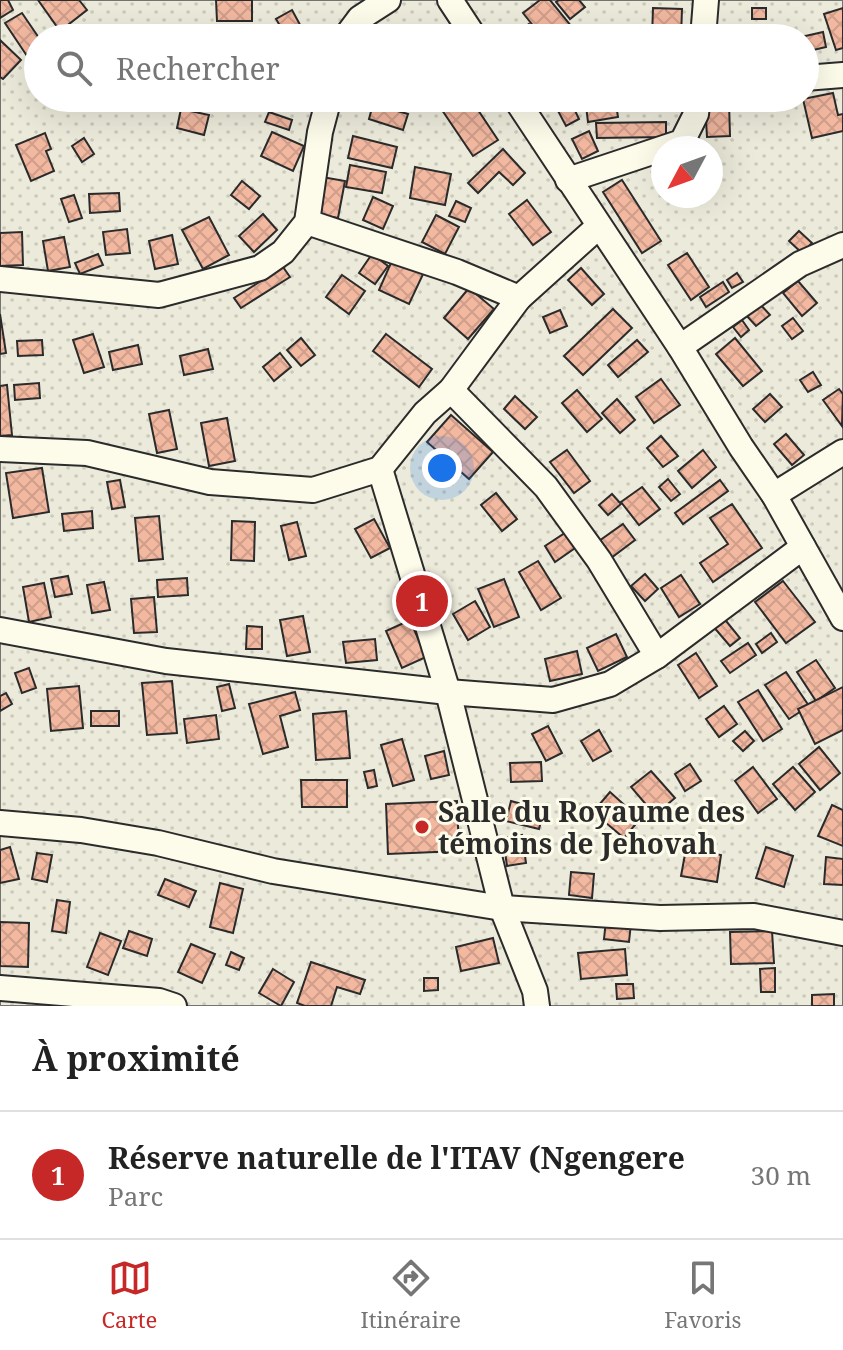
<!DOCTYPE html>
<html lang="fr">
<head>
<meta charset="utf-8">
<style>
	body { margin:0; font-family:"Noto Serif",serif; background:#f6f6f6; color:#222 }
	.compass { position:absolute; left:651px; top:136px; width:72px; height:72px; border-radius:50%; background:#fff; box-shadow:0 8px 32px #0002; rotate:229deg }
	.you { position:absolute; left:442px; top:468px; width:28px; height:28px; margin:-20px; border:6px solid #fff; border-radius:50%; background:#1a73e8; box-shadow:0 0 0 12px #1a73e833 }
	.badge { display:grid; place-items:center; width:52px; height:52px; border-radius:50%; background:#c62828; color:#fff; font-size:26px; font-weight:700 }
	.pin { position:absolute; translate:-50% -50%; border:4px solid #fff; box-shadow:0 2px 8px #0006 }
	.list { margin:0; padding:0; list-style:none }
	h2 { display:flex; justify-content:space-between; align-items:center; height:104px; margin:0; padding:0 32px; font-size:34px }
	h2 small { font-size:26px; font-weight:400; color:#767676 }
	.list li { display:grid; grid-template-columns:52px 1fr auto; gap:24px; align-items:center; box-sizing:border-box; height:128px; padding:0 32px; border-top:2px solid #e0e0e0 }
	.list b { display:block; font-size:30px; white-space:nowrap }
	.list p { margin:0; font-size:26px; white-space:nowrap; color:#767676 }
	.list em { font-size:26px; font-style:normal; color:#767676 }
	.icon { flex:none; width:44px; height:44px; fill:none; stroke:currentColor; stroke-width:2; stroke-linecap:round; stroke-linejoin:round }
	.map { position:relative; flex:none; width:843px; height:1006px; overflow:hidden }
	.search { position:absolute; background:#fff; box-shadow:0 8px 32px #0002; left:24px; right:24px; top:24px; height:88px; display:flex; align-items:center; gap:20px; box-sizing:border-box; padding:0 28px; border-radius:44px; color:#767676; font-size:30px }
	.sheet { height:232px; background:#fff }
	nav { display:flex; justify-content:space-around; align-items:center; box-sizing:border-box; height:112px; border-top:2px solid #e0e0e0; background:#fff; font-size:22px; color:#767676 }
	nav a { display:grid; justify-items:center; gap:4px }
	nav .on { color:#c62828 }
	.map>svg:first-child { display:block }
</style>
</head>
<body>
<div class="map">
<svg width="843" height="1006" viewBox="0 0 843 1006">
	<defs>
		<pattern id="grass-dots" width="8" height="8" patternUnits="userSpaceOnUse" patternTransform="scale(2)"><rect width="8" height="8" fill="#ecebdb"/><path d="M2 2h.1M6 6h.1" fill="none" stroke="#cbcabc" stroke-width="1.8" stroke-linecap="round"/></pattern>
		<pattern id="building-cross-hatch" width="8" height="8" patternUnits="userSpaceOnUse" patternTransform="scale(2)"><rect width="8" height="8" fill="#f2b8a0"/><path d="M0 0l8 8M0 8l8-8" fill="none" stroke="#d09e8a"/></pattern>
	</defs>
	<rect width="100%" height="100%" fill="#fdfbea"/>
	<path fill="url(#grass-dots)" stroke="#74746e" stroke-width="2" fill-rule="evenodd" d="M0 0H843V1006H0ZM38 38H805V98H38ZM663 148H711V196H663Z"/>
	<g fill="url(#building-cross-hatch)" stroke="#2b2b2b" stroke-width="2">
		<path d="M0 0H8L13 10 0 18Z"/>
		<path d="M38 0H79L87 10 60 31Z"/>
		<path d="M216 0H252V21H217Z"/>
		<path d="M540 0H550L572 27 558 38H543L523 13Z"/>
		<path d="M559 0H579L585 7 570 19 556 2Z"/>
		<path d="M653 8 682 9 681 38H652Z"/>
		<rect x="752" y="8" width="14" height="11"/>
		<path d="M843 8V48L836 50 824 14Z"/>
		<path d="M292 10 304 32 293 38H287L276 19Z"/>
		<path d="M22 13 39 38 38 49 27 56 5 23Z"/>
		<path d="M529 24 540 38H510Z"/>
		<path d="M719 32 758 34V38H719Z"/>
		<path d="M823 32 826 47 805 52V38L801 37Z"/>
		<path d="M0 40 21 60 3 79 0 77Z"/>
		<path d="M833 93 838 115 843 114V131L812 138 803 99Z"/>
		<path d="M460 98H470L498 140 473 156 442 110Z"/>
		<path d="M585 98H615L618 117 588 122Z"/>
		<rect x="619" y="98" width="20" height="13"/>
		<path d="M649 98H671V108L648 107Z"/>
		<path d="M571 102 579 119 566 126 557 109Z"/>
		<path d="M729 102 730 136 707 137 705 103Z"/>
		<path d="M373 104 408 114 403 130 369 119Z"/>
		<path d="M181 109 209 115 204 135 177 128Z"/>
		<path d="M269 112 292 120 289 130 265 122Z"/>
		<path d="M666 122V137L597 138 596 123Z"/>
		<path d="M589 131 598 151 582 159 572 139Z"/>
		<path d="M272 132 304 146 293 171 261 156Z"/>
		<path d="M45 133 51 149 46 151 54 171 31 181 16 145Z"/>
		<path d="M353 136 397 147 392 168 348 158Z"/>
		<path d="M84 138 94 154 82 162 72 146Z"/>
		<path d="M503 149 525 173 513 185 499 172 478 193 468 183Z"/>
		<path d="M350 165 386 172 382 193 346 187Z"/>
		<path d="M415 167 451 174 445 205 410 198Z"/>
		<path d="M322 177 345 181 338 218 316 214Z"/>
		<path d="M622 180 661 241 642 253 603 192Z"/>
		<path d="M242 181 260 196 249 209 231 195Z"/>
		<path d="M119 193 120 211 90 213 89 194Z"/>
		<path d="M74 195 82 218 69 222 61 199Z"/>
		<path d="M373 197 393 206 383 229 363 220Z"/>
		<path d="M527 200 551 232 533 245 509 214Z"/>
		<path d="M456 201 471 208 465 222 449 216Z"/>
		<path d="M263 214 277 230 254 252 239 236Z"/>
		<path d="M436 215 459 227 445 254 422 242Z"/>
		<path d="M209 217 229 255 203 269 182 230Z"/>
		<path d="M127 229 130 253 106 255 103 232Z"/>
		<path d="M799 231 812 243 802 253 789 241Z"/>
		<path d="M22 232 23 265 0 266V233Z"/>
		<path d="M172 235 178 264 155 269 149 241Z"/>
		<path d="M64 237 70 267 48 271 43 241Z"/>
		<path d="M687 253 709 287 691 300 668 265Z"/>
		<path d="M98 254 103 265 80 274 75 263Z"/>
		<path d="M372 254 388 266 375 284 359 273Z"/>
		<path d="M394 256 425 270 409 304 379 290Z"/>
		<path d="M283 267 290 277 241 308 234 298Z"/>
		<path d="M581 268 604 294 592 305 568 280Z"/>
		<path d="M737 273 743 282 732 288 727 280Z"/>
		<path d="M342 275 365 291 349 314 326 297Z"/>
		<path d="M798 281 817 303 802 316 783 293Z"/>
		<path d="M723 282 729 292 706 307 700 297Z"/>
		<path d="M469 288 494 309 468 339 444 318Z"/>
		<path d="M760 304 770 315 756 326 746 315Z"/>
		<path d="M613 309 632 328 583 375 564 356Z"/>
		<path d="M560 310 567 326 550 333 543 317Z"/>
		<path d="M0 314 6 353 0 354Z"/>
		<path d="M793 318 803 331 792 339 782 326Z"/>
		<path d="M742 320 749 330 741 337 733 327Z"/>
		<path d="M93 334 104 367 84 373 73 340Z"/>
		<path d="M386 334 432 369 419 387 373 351Z"/>
		<path d="M301 338 315 355 301 366 287 350Z"/>
		<path d="M735 338 762 371 743 386 716 354Z"/>
		<path d="M42 340 43 355 18 356 17 341Z"/>
		<path d="M637 340 648 352 618 377 608 365Z"/>
		<path d="M138 345 142 364 113 370 109 352Z"/>
		<path d="M208 349 213 369 184 375 180 356Z"/>
		<path d="M280 353 291 367 274 381 263 367Z"/>
		<path d="M813 372 821 385 808 392 800 380Z"/>
		<path d="M661 379 680 405 654 423 636 397Z"/>
		<path d="M39 383 40 398 15 400 14 385Z"/>
		<path d="M7 385 12 435 0 436V386Z"/>
		<path d="M839 389 843 394 842 426 823 400Z"/>
		<path d="M577 390 602 419 587 432 562 403Z"/>
		<path d="M770 394 782 407 765 422 753 409Z"/>
		<path d="M515 396 537 417 525 429 504 409Z"/>
		<path d="M617 399 635 420 620 433 602 413Z"/>
		<path d="M169 410 177 449 157 453 149 414Z"/>
		<path d="M451 415 493 452 469 479 427 442Z"/>
		<path d="M227 418 235 461 209 466 201 423Z"/>
		<path d="M786 434 804 455 792 465 774 444Z"/>
		<path d="M661 436 678 456 663 467 647 448Z"/>
		<path d="M567 450 590 481 574 493 550 462Z"/>
		<path d="M703 450 716 467 692 488 678 471Z"/>
		<path d="M42 468 49 512 13 518 6 473Z"/>
		<path d="M668 479 680 494 671 501 659 487Z"/>
		<path d="M120 480 125 507 112 509 107 482Z"/>
		<path d="M720 480 728 491 683 524 675 513Z"/>
		<path d="M642 487 660 509 639 525 621 502Z"/>
		<path d="M496 493 517 519 502 531 481 505Z"/>
		<path d="M612 494 621 504 608 515 599 505Z"/>
		<path d="M732 504 762 548 713 582 700 563 728 544 710 518Z"/>
		<path d="M92 511 93 528 64 531 62 514Z"/>
		<path d="M159 516 163 559 139 561 135 518Z"/>
		<path d="M374 519 390 548 371 558 355 529Z"/>
		<path d="M232 521 255 522 254 561 231 560Z"/>
		<path d="M297 522 306 556 289 560 281 526Z"/>
		<path d="M623 524 635 540 611 558 599 541Z"/>
		<path d="M568 531 578 546 555 562 545 546Z"/>
		<path d="M538 561 561 598 541 610 519 572Z"/>
		<path d="M645 574 658 589 645 601 631 586Z"/>
		<path d="M681 575 700 604 679 617 661 588Z"/>
		<path d="M68 576 72 594 55 597 51 579Z"/>
		<path d="M187 578 188 595 158 597 157 580Z"/>
		<path d="M504 579 519 617 494 627 478 589Z"/>
		<path d="M783 581 815 622 786 643 755 602Z"/>
		<path d="M104 582 110 610 92 613 87 585Z"/>
		<path d="M44 583 51 617 29 622 23 587Z"/>
		<path d="M154 597 157 632 134 633 131 599Z"/>
		<path d="M475 601 490 627 468 640 453 614Z"/>
		<path d="M303 616 310 652 287 656 280 620Z"/>
		<path d="M722 616 740 638 730 646 712 625Z"/>
		<path d="M410 620 426 657 402 668 386 631Z"/>
		<path d="M247 626 262 627V649H246Z"/>
		<path d="M771 633 777 642 762 653 756 644Z"/>
		<path d="M616 634 627 657 598 671 587 648Z"/>
		<path d="M375 639 377 660 346 663 343 642Z"/>
		<path d="M748 643 756 655 730 673 721 661Z"/>
		<path d="M577 651 582 674 550 681 545 659Z"/>
		<path d="M696 653 717 686 699 698 678 665Z"/>
		<path d="M816 660 835 688 816 701 797 672Z"/>
		<path d="M29 668 36 688 22 693 15 673Z"/>
		<path d="M786 672 809 706 789 719 765 685Z"/>
		<path d="M172 681 177 733 147 735 142 683Z"/>
		<path d="M229 684 235 708 222 711 217 687Z"/>
		<path d="M79 686 83 728 51 731 47 689Z"/>
		<path d="M843 687V730L815 744 798 709Z"/>
		<path d="M758 690 782 729 763 741 738 702Z"/>
		<path d="M295 692 300 710 280 716 288 747 263 754 249 704Z"/>
		<path d="M6 693 12 704 0 711V696Z"/>
		<path d="M724 706 737 724 719 737 706 719Z"/>
		<rect x="91" y="711" width="28" height="15"/>
		<path d="M346 711 350 758 316 760 313 714Z"/>
		<path d="M216 715 219 739 187 743 184 719Z"/>
		<path d="M548 726 562 753 546 761 532 734Z"/>
		<path d="M599 730 611 751 593 761 581 741Z"/>
		<path d="M745 731 754 741 743 751 733 741Z"/>
		<path d="M402 739 414 780 393 786 381 745Z"/>
		<path d="M819 747 840 773 820 790 799 764Z"/>
		<path d="M444 751 449 775 431 779 425 756Z"/>
		<path d="M541 762 542 781 511 782 510 763Z"/>
		<path d="M690 764 701 781 685 791 675 774Z"/>
		<path d="M753 767 777 799 758 813 735 781Z"/>
		<path d="M793 767 815 792 795 810 773 784Z"/>
		<path d="M374 770 377 786 368 788 364 772Z"/>
		<path d="M651 771 675 798 655 815 631 787Z"/>
		<path d="M301 780H347V807H302Z"/>
		<path d="M610 792 640 819 624 838 593 812Z"/>
		<path d="M457 801 459 851 388 854 386 804Z"/>
		<path d="M511 801 544 810 539 829 506 821Z"/>
		<path d="M832 805 843 810V846L818 836Z"/>
		<path d="M522 835 526 863 507 866 503 838Z"/>
		<path d="M10 847 19 879 0 883V850Z"/>
		<path d="M766 847 793 856 784 887 756 878Z"/>
		<path d="M686 849 721 855 717 882 681 876Z"/>
		<path d="M37 853 52 855 47 882 32 879Z"/>
		<path d="M826 857 843 859V885L824 884Z"/>
		<path d="M571 872 594 874 592 898 569 895Z"/>
		<path d="M165 879 196 891 189 907 158 895Z"/>
		<path d="M220 883 243 889 233 933 210 927Z"/>
		<path d="M57 900 70 902 66 933 52 931Z"/>
		<path d="M606 920 631 923 629 942 604 939Z"/>
		<path d="M0 922 29 923 28 967 0 966Z"/>
		<path d="M129 931 152 939 147 956 123 948Z"/>
		<path d="M772 931 774 963 731 964 730 932Z"/>
		<path d="M100 933 121 941 108 975 87 967Z"/>
		<path d="M493 938 499 963 461 971 456 947Z"/>
		<path d="M191 944 215 954 202 983 178 972Z"/>
		<path d="M625 949 627 975 581 979 578 953Z"/>
		<path d="M231 952 244 958 239 970 226 965Z"/>
		<path d="M311 962 365 980 360 994 337 987 331 1006H305L297 1003Z"/>
		<path d="M775 968V992H761L760 969Z"/>
		<path d="M273 969 294 982 281 1006 259 993Z"/>
		<path d="M424 978H438V990L424 991Z"/>
		<path d="M616 984H633L634 998 617 999Z"/>
		<path d="M834 994V1006H812V995Z"/>
	</g>
	<g fill="none" stroke-linecap="round" stroke-linejoin="round">
		<defs>
			<g id="street">
				<path d="M450 0 475 38"/>
				<path d="M345 38 360 18 388 0"/>
				<path d="M703 38 706 0"/>
				<path d="M805 78 843 75"/>
				<path d="M515 98 680 347 741 447 774 495 843 618"/>
				<path d="M568 180 682 142 696 114 698 98"/>
				<path d="M307 222 457 272 519 298"/>
				<path d="M0 279 159 295 260 268 283 252 307 222 320 132 329 98"/>
				<path d="M680 347 800 264 843 245"/>
				<path d="M451 390 546 487 599 560 657 656"/>
				<path d="M0 449 87 453 210 482 313 490 380 469 425 413 451 390 519 298 599 226"/>
				<path d="M380 469 448 692 502 908 535 991 537 1006"/>
				<path d="M774 495 843 452"/>
				<path d="M0 630 166 661 448 692 553 700 610 684 657 656 803 547"/>
				<path d="M0 823 81 830 158 843 273 871 502 908 660 918 754 916 843 933"/>
				<path d="M0 988 159 1001 174 1006"/>
			</g>
		</defs>
		<use href="#street" stroke="#2b2b2b" stroke-width="28"/>
		<use href="#street" stroke="#fdfbea" stroke-width="24"/>
	</g>
	<circle fill="#c62828" stroke="#fdfbea" stroke-width="3" cx="422" cy="827" r="8"/>
	<g text-anchor="middle" dominant-baseline="central" stroke-width="6" stroke-linejoin="round" paint-order="stroke">
		<g font-size="28" font-weight="bold" fill="#2b2b2b" stroke="#fdfbea" text-anchor="start">
			<text x="438" y="811">Salle du Royaume des<tspan x="438" dy="32">témoins de Jehovah</tspan></text>
		</g>
	</g>
</svg>
<svg class="compass" viewBox="-18 -18 36 36"><path d="M0-13l5 13h-10z" fill="#e53935"/><path d="M0 13l5-13h-10z" fill="#767676"/></svg>
<div class="you"></div>
<div class="pin badge" style="left:422px;top:601px">1</div>
<div class="search"><svg class="icon" aria-label="search" viewBox="0 0 24 24"><circle cx="10" cy="10" r="6"/><path d="M15 15l6 6"/></svg>Rechercher</div>
</div>
<section class="sheet">
<h2>À proximité<small></small></h2>
<ul class="list">
<li><span class="badge">1</span><div><b>Réserve naturelle de l'ITAV (Ngengere</b><p>Parc</p></div><em>30 m</em></li>
</ul>
</section>
<nav>
<a class="on"><svg class="icon" aria-label="map" viewBox="0 0 24 24"><path d="M3 6l6-2 6 2 6-2v14l-6 2-6-2-6 2zM9 4v14M15 6v14"/></svg>Carte</a>
<a><svg class="icon" aria-label="directions" viewBox="0 0 24 24"><path d="M12 3l9 9-9 9-9-9zM9 14v-3h6M13 9l2 2-2 2"/></svg>Itinéraire</a>
<a><svg class="icon" aria-label="saved" viewBox="0 0 24 24"><path d="M7 4h10v16l-5-4-5 4z"/></svg>Favoris</a>
</nav>
</body>
</html>
